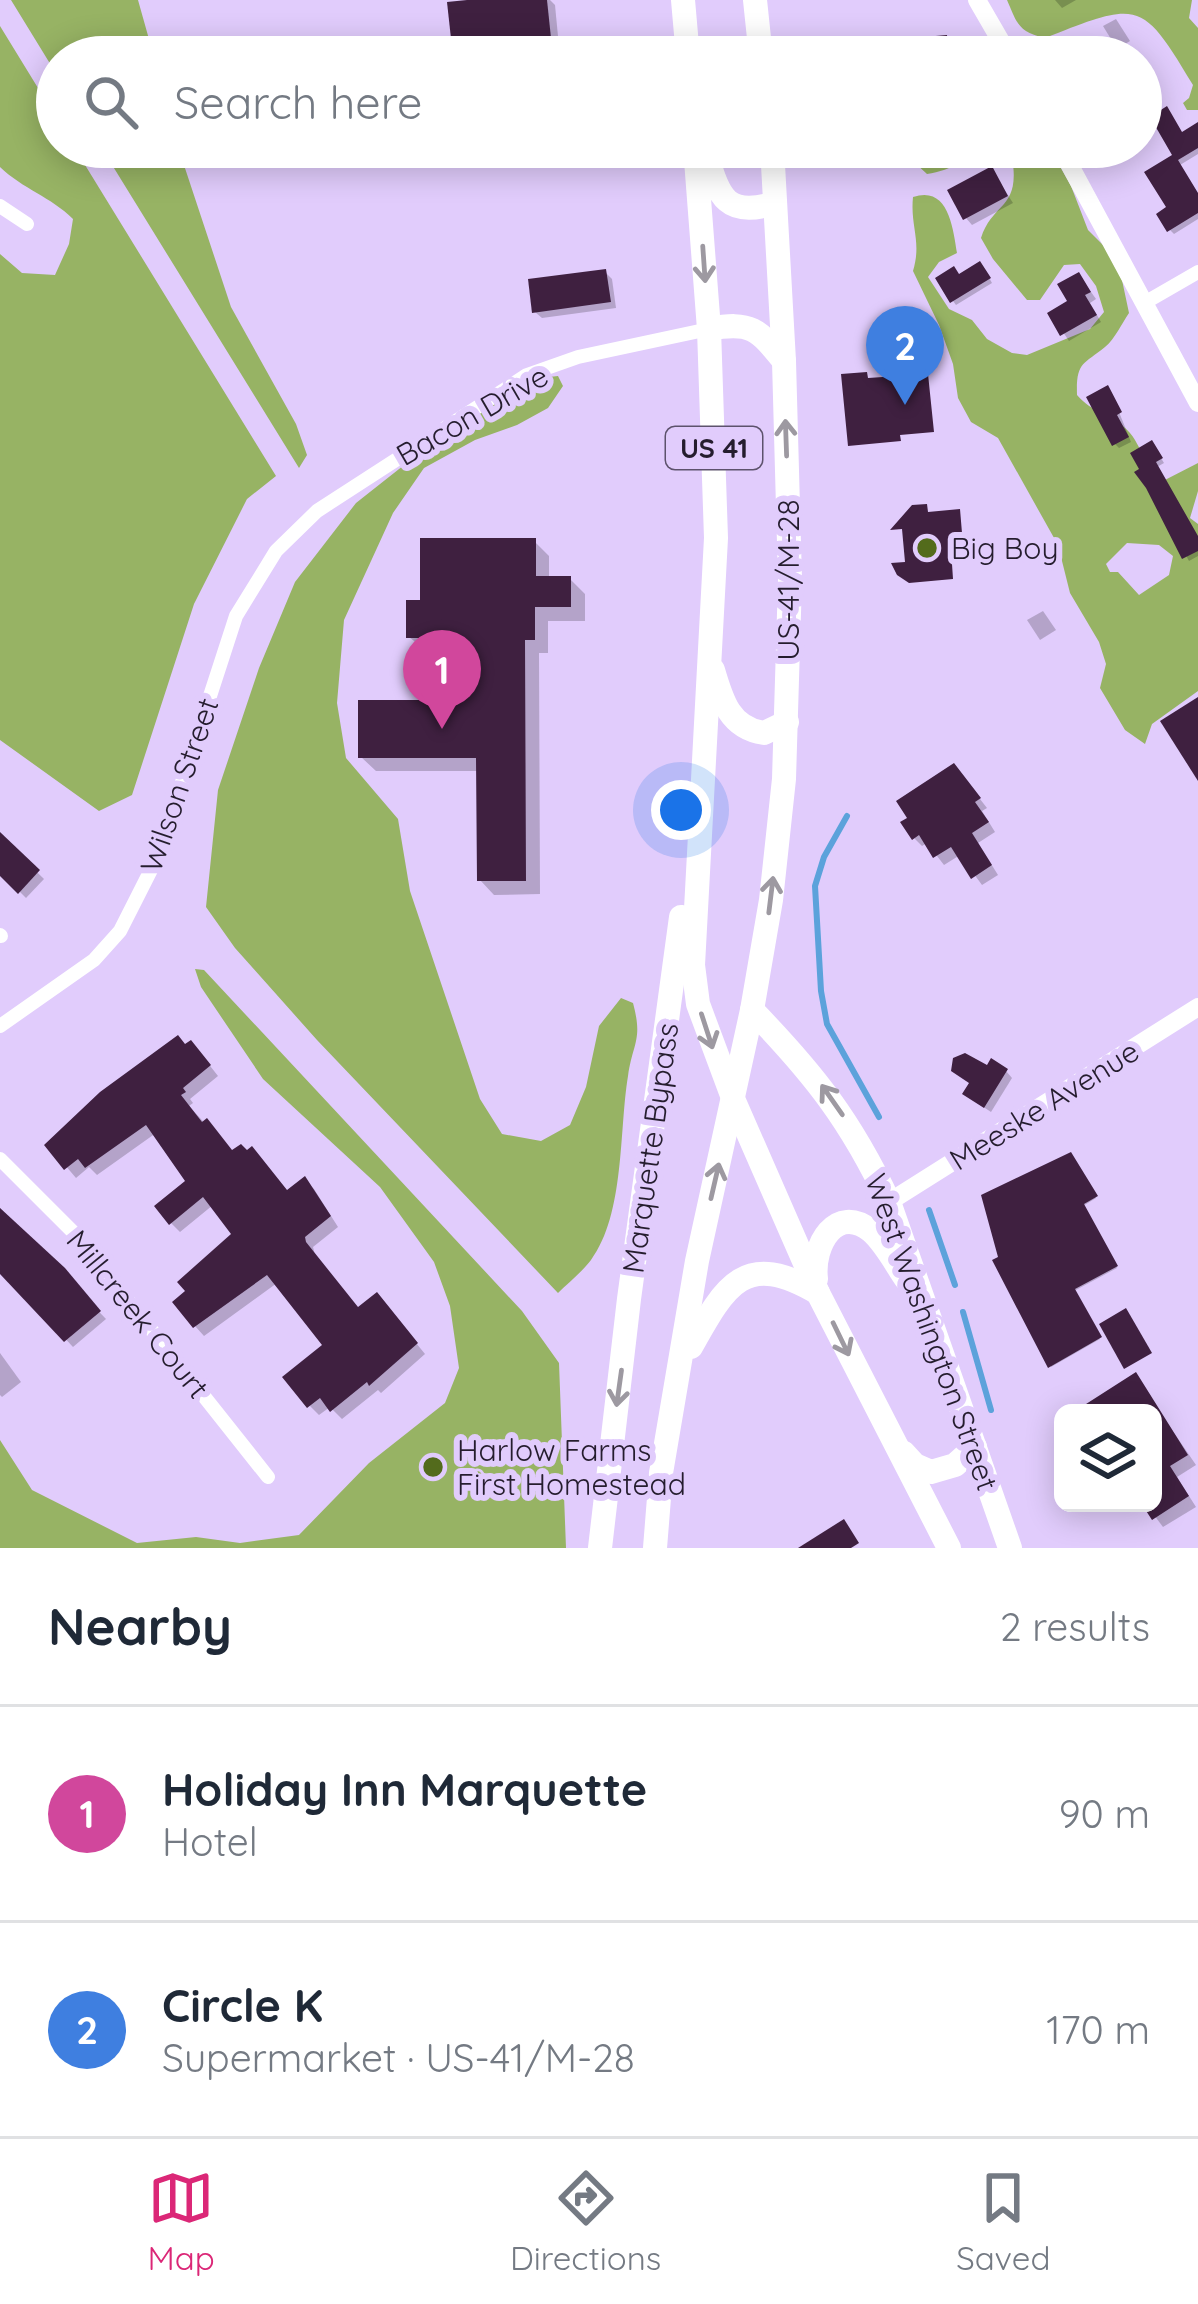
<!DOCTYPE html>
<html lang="en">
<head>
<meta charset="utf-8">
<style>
	body { margin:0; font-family:Quicksand,sans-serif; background:#f6f6f7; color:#1f2937 }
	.controls { position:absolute; right:36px; bottom:36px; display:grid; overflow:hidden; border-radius:18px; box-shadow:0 6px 30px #0003 }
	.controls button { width:108px; height:108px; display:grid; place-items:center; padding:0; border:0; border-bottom:3px solid #e0e1e3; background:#fff; color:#1f2937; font:60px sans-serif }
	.you { position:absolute; left:681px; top:810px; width:42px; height:42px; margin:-30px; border:9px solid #fff; border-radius:50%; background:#1a73e8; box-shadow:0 0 0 18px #1a73e833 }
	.badge { display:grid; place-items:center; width:78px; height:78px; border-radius:50%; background:#db2777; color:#fff; font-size:39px; font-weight:700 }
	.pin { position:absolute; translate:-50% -99px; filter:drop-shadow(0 3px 6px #0008) }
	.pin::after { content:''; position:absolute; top:63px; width:42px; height:36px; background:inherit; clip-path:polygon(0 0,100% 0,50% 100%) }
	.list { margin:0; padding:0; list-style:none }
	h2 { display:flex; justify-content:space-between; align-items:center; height:156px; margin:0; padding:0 48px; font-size:51px }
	h2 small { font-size:39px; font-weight:400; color:#747a83 }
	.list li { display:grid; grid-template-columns:78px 1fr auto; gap:36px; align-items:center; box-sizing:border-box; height:216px; padding:0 48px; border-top:3px solid #e0e1e3 }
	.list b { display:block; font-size:45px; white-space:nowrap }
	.list p { margin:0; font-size:39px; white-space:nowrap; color:#747a83 }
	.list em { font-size:39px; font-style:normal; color:#747a83 }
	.icon { flex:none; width:66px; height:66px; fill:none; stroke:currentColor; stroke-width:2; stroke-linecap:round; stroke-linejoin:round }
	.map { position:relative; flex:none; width:1198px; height:1548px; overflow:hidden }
	.search { position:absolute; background:#fff; box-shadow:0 6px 30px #0003; left:36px; right:36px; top:36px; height:132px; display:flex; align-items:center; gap:30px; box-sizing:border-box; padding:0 42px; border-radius:66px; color:#747a83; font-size:45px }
	.sheet { height:588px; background:#fff }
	nav { display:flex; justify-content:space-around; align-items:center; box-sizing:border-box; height:168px; border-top:3px solid #e0e1e3; background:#fff; font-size:33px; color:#747a83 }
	nav a { display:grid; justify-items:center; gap:6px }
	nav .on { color:#db2777 }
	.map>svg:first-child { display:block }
</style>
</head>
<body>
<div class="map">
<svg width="1198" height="1548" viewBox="0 0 1198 1548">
	<rect width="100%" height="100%" fill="#e1ccfc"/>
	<g fill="#97b364" fill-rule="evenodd">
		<path d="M11 0H138L154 57H57V75Z"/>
		<path d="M1007 0H1192L1189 18 1198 28V110H1187L1183 103 1189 98 1193 85C1142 0 1140 0 1045 38 1018 32 1017 23 1007 0Z"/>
		<path d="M0 26 57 119V147H74L276 476 247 499 194 604 132 795 99 811 0 740V254L22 273 55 275 69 244 73 219C51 197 23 189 0 167Z"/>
		<path d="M101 147H178L231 307 296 424 307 455 299 468Z"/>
		<path d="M947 147H1049L1071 186 1088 230 1104 246 1122 280 1129 313C1122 323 1115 339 1105 347 1083 365 1076 362 1077 395 1093 413 1108 413 1124 427 1142 442 1143 467 1161 482L1198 463V491L1190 518 1198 524V691L1152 724 1145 744 1125 730 1100 688 1106 664 1099 642 1070 593 1058 545 998 438 971 422 958 398 953 364 939 325 913 271C922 241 910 227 913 197 948 185 953 227 957 253L939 262 928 277 949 309 972 320 987 339 1012 353 1027 355 1090 329 1104 312 1096 286 1080 264 1064 265 1040 300H1027L993 259 981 238C993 201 1021 210 1012 157 981 146 957 170 927 174L914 162ZM1127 543 1159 545 1173 556 1169 575 1139 595 1118 572H1110L1106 564Z"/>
		<path d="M558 376 563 386 548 408 517 425 475 440 424 468 393 513 344 620 337 703 346 758 398 819 410 891 480 1099 502 1134 541 1141 570 1125 586 1087 599 1026 621 998 633 1003C643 1040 633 1042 628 1076 619 1130 625 1214 591 1260 582 1272 568 1283 558 1293L317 1040 235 948 206 907 218 790 259 668 295 582 356 503 451 428 532 379Z"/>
		<path d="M195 969 204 970 522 1311 559 1363 566 1548H0V1440L32 1490 137 1543 196 1537 240 1543 299 1535 369 1463 445 1403 459 1368 450 1306 434 1262 380 1187 263 1079 201 987Z"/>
	</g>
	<g fill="#0003">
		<path d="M497 0H550L555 5 560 57H456Z"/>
		<path d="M1055 0H1076L1062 8Z"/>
		<path d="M1116 19 1130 41 1117 49 1103 26Z"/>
		<path d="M1141 119 1150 134 1141 139Z"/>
		<path d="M1198 126V154L1180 165 1198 194V219L1174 234 1170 230V208L1176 156 1183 135Z"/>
		<path d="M992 170 1013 203 972 225 966 218Z"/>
		<path d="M984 269 992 283 956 305 953 301 960 277Z"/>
		<path d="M605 272 612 279 616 308 542 318 535 312Z"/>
		<path d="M1079 275 1096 299 1090 303 1101 322 1069 341 1051 314 1071 302Z"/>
		<path d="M1111 392 1131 442 1119 448 1115 444Z"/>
		<path d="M1155 448 1164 463 1157 467 1198 539V556L1189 561 1149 486Z"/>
		<path d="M534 541 549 556V579H570L585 594V621H548V653H539L540 894 494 895 480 880 479 771H376L361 757 428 703V652L409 637 423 603Z"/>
		<path d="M1043 611 1056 630 1040 640 1027 620Z"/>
		<path d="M962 776 987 808 982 811 995 832 978 843 998 875 982 885 960 855 944 865 927 843 922 846 914 838Z"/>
		<path d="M0 836 44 879 26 898 0 872Z"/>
		<path d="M186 1047 200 1053 218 1076 190 1099 193 1103 189 1106 233 1154 287 1193 304 1180 314 1189 338 1227 313 1247 315 1255 359 1311 386 1306 425 1354 381 1393 378 1390 342 1419 330 1407 319 1415 310 1406 326 1345 277 1283 204 1336 195 1326 235 1234 213 1205 180 1232 171 1223 189 1181 156 1133 97 1175 89 1167 76 1178 48 1145Z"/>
		<path d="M988 1070 1006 1071 1012 1078 991 1112 973 1100Z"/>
		<path d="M1070 1156 1096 1198 1083 1206 1117 1268 1074 1291 1100 1339 1051 1367Z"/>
		<path d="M0 1208 106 1319 73 1347 0 1268Z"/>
		<path d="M0 1353 21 1382 2 1397 0 1395Z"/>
		<path d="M1135 1376 1196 1465 1177 1477 1196 1507 1163 1527 1145 1503H1153V1413H1087Z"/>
	</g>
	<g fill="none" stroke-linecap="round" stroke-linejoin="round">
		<g stroke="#5ca2db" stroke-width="6">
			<path d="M847 816 824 857 815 886 821 991 827 1024 879 1117"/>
			<path d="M929 1210 955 1285"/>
			<path d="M963 1312 991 1410"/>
		</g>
	</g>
	<g fill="#3f2040">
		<path d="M467 0H547L553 57H453L447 2Z"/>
		<path d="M947 35 948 57H823L822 46Z"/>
		<path d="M1167 106 1182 132 1198 122V148L1178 160 1198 193V213L1167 232 1156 214 1166 207 1144 172 1172 155 1150 117Z"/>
		<path d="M992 166 1008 196 963 220 947 190Z"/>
		<path d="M980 261 991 278 950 303 935 278 954 266 959 274Z"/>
		<path d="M606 269 611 302 532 313 528 279Z"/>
		<path d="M1079 272 1091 292 1085 295 1097 315 1060 336 1047 313 1067 301 1057 284Z"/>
		<path d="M867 372 868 378 928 374 934 432 900 435 901 441 848 446 841 374Z"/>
		<path d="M1108 385 1122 412 1117 415 1129 437 1112 446 1086 397Z"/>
		<path d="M1152 440 1163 458 1156 462 1198 536V551L1182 559 1146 488 1134 472 1139 469 1130 453Z"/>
		<path d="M927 504 928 512 960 509 962 533 950 534 953 579 909 583 897 575 891 563 905 562 902 529 890 530 912 505Z"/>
		<path d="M420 538H536V576H571V607H535V640H525L526 881H477L476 758H358V700H425V638H406V600H420Z"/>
		<path d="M1198 697V781L1160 721Z"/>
		<path d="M954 763 981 798 975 802 989 822 972 833 992 865 971 879 951 847 933 858 919 835 912 840 900 822 907 818 896 801Z"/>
		<path d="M0 832 40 870 18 894 0 876Z"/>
		<path d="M178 1035 185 1044 191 1040 211 1065 183 1088 186 1092 181 1095 202 1122 207 1118 232 1150 241 1144 247 1150 252 1146 287 1190 305 1176 331 1216 305 1237 306 1242 358 1307 377 1292 418 1343 369 1386 367 1382 330 1412 320 1398 307 1408 282 1377 322 1345 267 1275 193 1328 172 1302 185 1291 177 1282 231 1234 203 1197 169 1225 154 1206 185 1181 146 1125 85 1168 78 1159 64 1170 44 1145 100 1092Z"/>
		<path d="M965 1053 987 1065 991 1058 1008 1069 984 1108 962 1094 969 1083 951 1071 953 1058Z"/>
		<path d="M1071 1152 1098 1196 1084 1204 1118 1266 1075 1289 1102 1337 1048 1368 992 1260 998 1257 981 1195Z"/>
		<path d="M0 1208 65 1268 101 1311 64 1342 0 1274Z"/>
		<path d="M1126 1308 1152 1353 1124 1369 1099 1324Z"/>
		<path d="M1136 1372 1188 1455 1170 1466 1189 1496 1152 1520 1141 1503H1153V1413H1072Z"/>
		<path d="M844 1519 859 1543 851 1548H798Z"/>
	</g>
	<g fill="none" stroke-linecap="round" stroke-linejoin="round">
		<g stroke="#fff" stroke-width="14">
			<path d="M0 206 27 224"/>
			<path d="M1146 302 1198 272"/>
			<path d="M0 935 1 936"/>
			<path d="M0 1026 94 960 120 931 158 856 236 616 276 551 317 511 527 375 578 357 709 329"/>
			<path d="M0 1159 76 1235 268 1477"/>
		</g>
		<g stroke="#fff" stroke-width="18">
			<path d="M977 0 1010 57"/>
			<path d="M1060 147 1198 403"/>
			<path d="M889 1202 1198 1007"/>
		</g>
		<g stroke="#fff" stroke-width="24">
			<path d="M752 1010C814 1074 851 1121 889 1202L1010 1548"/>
			<path d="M734 1101 818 1293 949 1548"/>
			<path d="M816 1279C812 1245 836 1203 871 1231 885 1243 895 1263 906 1279"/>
			<path d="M904 1453 915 1465 931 1472 955 1465 975 1447"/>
		</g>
		<g stroke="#fff" stroke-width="24">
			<path d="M683 0 688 57"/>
			<path d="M755 0 761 57"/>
			<path d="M695 147 709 329 716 538 693 965 698 1004 733 1098"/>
			<path d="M707 155C718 198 728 218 775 203"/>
			<path d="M709 329C751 321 758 329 784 361"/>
			<path d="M713 670C722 701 730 728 764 733L787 722"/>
			<path d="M691 1347C726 1284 745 1250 818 1293"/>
			<path d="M600 1548 629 1299 681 917"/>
			<path d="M655 1548 661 1473 697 1261 752 1010 771 900 784 779 790 580 784 361 772 147"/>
		</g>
	</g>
	<defs><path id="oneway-shaft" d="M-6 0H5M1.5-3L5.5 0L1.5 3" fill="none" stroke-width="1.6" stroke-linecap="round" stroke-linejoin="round" transform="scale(3)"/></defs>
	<g stroke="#9d99a1">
		<use href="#oneway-shaft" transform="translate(704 264) rotate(86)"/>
		<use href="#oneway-shaft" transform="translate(786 438) rotate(-92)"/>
		<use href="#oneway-shaft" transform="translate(771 895) rotate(-83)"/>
		<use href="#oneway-shaft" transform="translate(707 1031) rotate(72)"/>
		<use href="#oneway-shaft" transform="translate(832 1100) rotate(-125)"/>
		<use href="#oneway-shaft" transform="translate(715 1181) rotate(-77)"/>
		<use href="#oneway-shaft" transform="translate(841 1339) rotate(64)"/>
		<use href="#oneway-shaft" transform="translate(619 1388) rotate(98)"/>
	</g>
	<g fill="#536b1c" stroke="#e1ccfc" stroke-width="4.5">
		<circle cx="927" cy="548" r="12"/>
		<circle cx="433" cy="1467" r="12"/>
	</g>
	<g text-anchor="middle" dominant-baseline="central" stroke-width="12" stroke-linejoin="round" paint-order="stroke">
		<rect fill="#e1ccfc" stroke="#5d526c" stroke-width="3" x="666" y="427" width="96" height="42" rx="9"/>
		<g font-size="27" font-weight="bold" fill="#251d2e">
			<text x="714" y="448">US 41</text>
		</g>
		<g font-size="30" fill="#251d2e" stroke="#e1ccfc">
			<text transform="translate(472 415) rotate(-30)">Bacon Drive</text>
			<text transform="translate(788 580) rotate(-90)">US-41/M-28</text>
			<text transform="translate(179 785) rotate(-71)">Wilson Street</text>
			<text transform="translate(1044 1105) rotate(-32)">Meeske Avenue</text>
			<text transform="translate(650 1148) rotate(-82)">Marquette Bypass</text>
			<text transform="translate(138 1314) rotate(51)">Millcreek Court</text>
			<text transform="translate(932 1332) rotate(70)">West Washington Street</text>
		</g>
		<g font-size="30" fill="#251d2e" stroke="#e1ccfc" text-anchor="start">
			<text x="951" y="548">Big Boy</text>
			<text x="457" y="1450">Harlow Farms<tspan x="457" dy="34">First Homestead</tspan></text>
		</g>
	</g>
</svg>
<div class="controls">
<button><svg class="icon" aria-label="layers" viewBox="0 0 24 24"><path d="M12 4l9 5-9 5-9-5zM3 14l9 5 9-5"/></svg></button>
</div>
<div class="you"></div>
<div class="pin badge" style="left:442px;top:729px;background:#d1479c">1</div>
<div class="pin badge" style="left:905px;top:405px;background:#3f7fe0">2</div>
<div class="search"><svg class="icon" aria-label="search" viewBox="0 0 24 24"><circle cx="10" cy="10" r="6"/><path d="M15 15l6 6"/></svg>Search here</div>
</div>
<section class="sheet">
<h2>Nearby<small>2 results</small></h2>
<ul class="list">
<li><span class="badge" style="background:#d1479c">1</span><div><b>Holiday Inn Marquette</b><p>Hotel</p></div><em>90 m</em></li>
<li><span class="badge" style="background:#3f7fe0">2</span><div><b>Circle K</b><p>Supermarket · US-41/M-28</p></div><em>170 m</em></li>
</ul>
</section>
<nav>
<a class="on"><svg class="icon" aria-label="map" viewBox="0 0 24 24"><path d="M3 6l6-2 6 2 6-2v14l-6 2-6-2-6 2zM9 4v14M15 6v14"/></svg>Map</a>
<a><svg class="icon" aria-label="directions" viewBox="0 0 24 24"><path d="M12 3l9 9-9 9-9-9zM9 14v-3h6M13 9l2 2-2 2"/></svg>Directions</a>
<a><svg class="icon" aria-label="saved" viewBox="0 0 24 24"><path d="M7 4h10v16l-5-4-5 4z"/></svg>Saved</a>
</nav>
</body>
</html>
